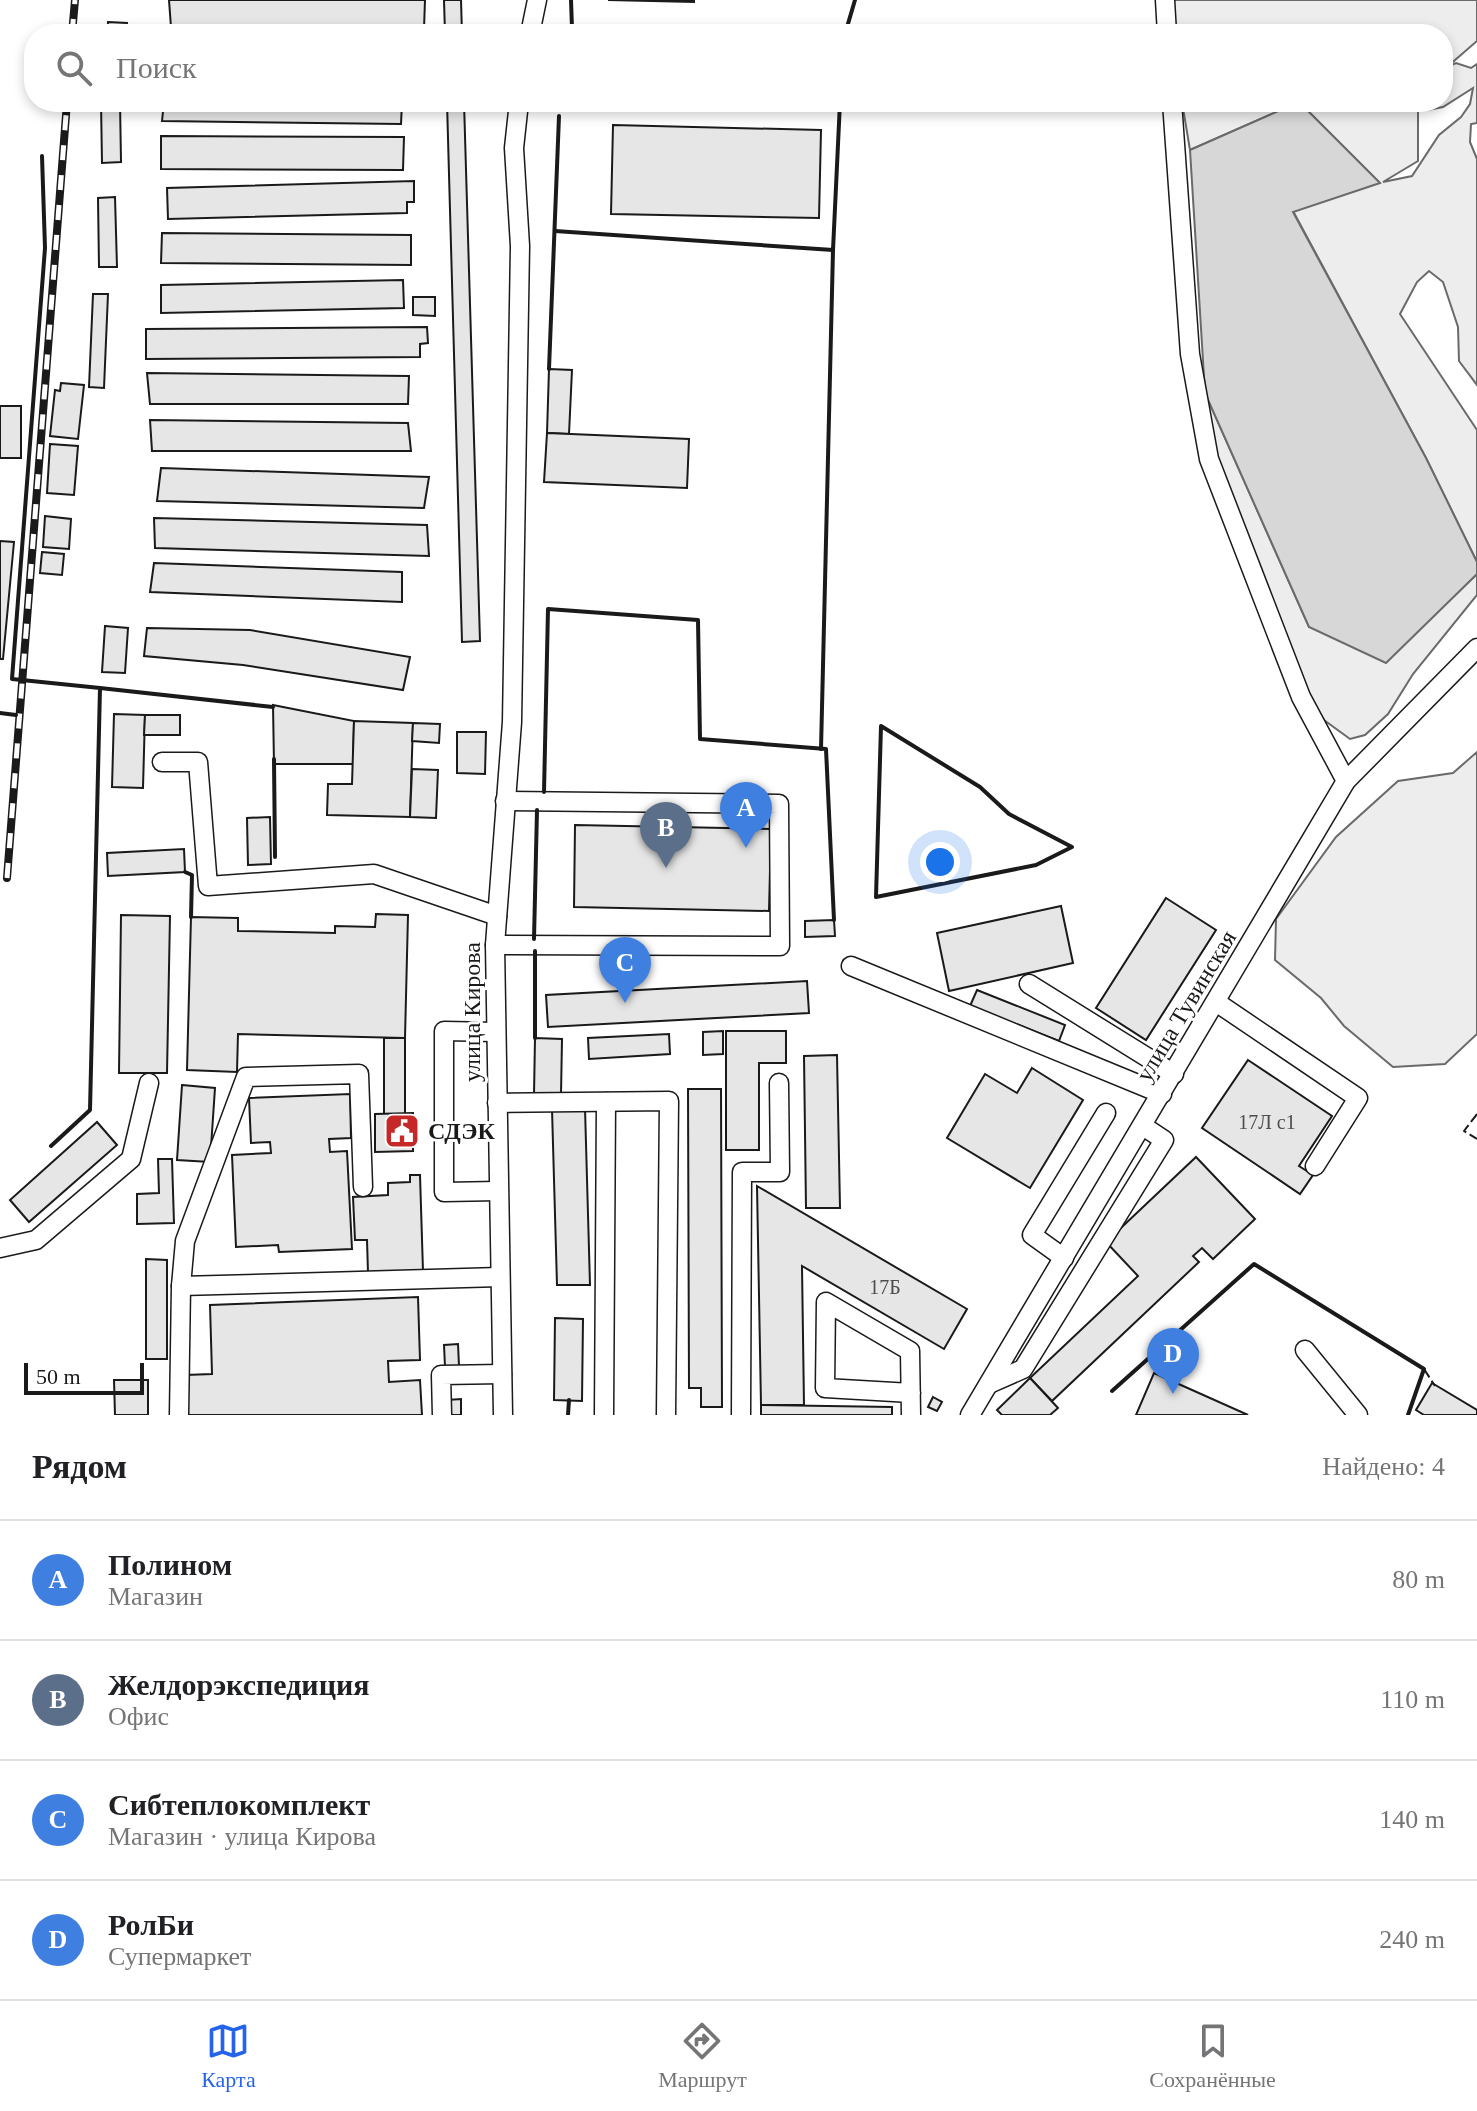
<!DOCTYPE html>
<html lang="ru">
<head>
<meta charset="utf-8">
<style>
	body { margin:0; font-family:Georgia,serif; background:#f2f2f2; color:#202124 }
	.scale { position:absolute; left:24px; bottom:20px; width:120px; box-sizing:border-box; padding-left:8px; border:4px solid #1a1a1a; border-top:0; font-size:22px; line-height:28px; white-space:nowrap; color:#1a1a1a; -webkit-text-stroke:6px #fff; paint-order:stroke }
	.you { position:absolute; left:940px; top:862px; width:28px; height:28px; margin:-20px; border:6px solid #fff; border-radius:50%; background:#1a73e8; box-shadow:0 0 0 12px #1a73e833 }
	.badge { display:grid; place-items:center; width:52px; height:52px; border-radius:50%; background:#2563eb; color:#fff; font-size:26px; font-weight:700 }
	.pin { position:absolute; translate:-50% -66px; filter:drop-shadow(0 2px 4px #0008) }
	.pin::after { content:''; position:absolute; top:42px; width:28px; height:24px; background:inherit; clip-path:polygon(0 0,100% 0,50% 100%) }
	.list { margin:0; padding:0; list-style:none }
	h2 { display:flex; justify-content:space-between; align-items:center; height:104px; margin:0; padding:0 32px; font-size:34px }
	h2 small { font-size:26px; font-weight:400; color:#757577 }
	.list li { display:grid; grid-template-columns:52px 1fr auto; gap:24px; align-items:center; box-sizing:border-box; height:120px; padding:0 32px; border-top:2px solid #e0e0e0 }
	.list b { display:block; font-size:30px; white-space:nowrap }
	.list p { margin:0; font-size:26px; white-space:nowrap; color:#757577 }
	.list em { font-size:26px; font-style:normal; color:#757577 }
	.icon { flex:none; width:44px; height:44px; fill:none; stroke:currentColor; stroke-width:2; stroke-linecap:round; stroke-linejoin:round }
	.map { position:relative; flex:none; width:1477px; height:1415px; overflow:hidden }
	.search { position:absolute; background:#fff; box-shadow:0 4px 12px #0003; left:24px; right:24px; top:24px; height:88px; display:flex; align-items:center; gap:20px; box-sizing:border-box; padding:0 28px; border-radius:32px; color:#757577; font-size:30px }
	.sheet { height:584px; background:#fff }
	nav { display:flex; justify-content:space-around; align-items:center; box-sizing:border-box; height:112px; border-top:2px solid #e0e0e0; background:#fff; font-size:22px; color:#757577 }
	nav a { display:grid; justify-items:center; gap:4px }
	nav .on { color:#2563eb }
	.map>svg:first-child { display:block }
</style>
</head>
<body>
<div class="map">
<svg width="1477" height="1415" viewBox="0 0 1477 1415">
	<rect width="100%" height="100%" fill="#fff"/>
	<g fill="#ededed" stroke="#6a6a6a" stroke-width="2">
		<path d="M1170 0H1477V41L1447 67 1456 63 1471 68 1477 64V123L1471 124 1470 142 1477 159V385L1459 361 1458 327 1443 282 1429 271 1417 282 1400 314 1477 430V562L1426 458 1293 211 1379 182 1299 102 1190 150 1182 102H1418V161L1383 182 1412 176 1439 135 1461 117 1470 104 1473 88 1443 107 1427 110 1424 102H1443V34H1172Z"/>
		<path d="M1205 393 1309 627 1434 614 1477 574V595L1413 674 1388 714 1365 735 1350 739 1324 720 1301 682 1208 440Z"/>
		<path d="M1477 752V1034L1445 1064 1393 1067 1344 1026 1321 998 1275 960 1276 919 1336 837 1398 781 1453 773Z"/>
	</g>
	<path fill="#d7d7d7" stroke="#6a6a6a" stroke-width="2" d="M1299 102 1380 183 1293 212 1426 458 1477 562V574L1386 663 1309 627 1205 393 1190 150Z"/>
	<g fill="#e6e6e6" stroke="#1a1a1a" stroke-width="2">
		<path d="M169 0H425L424 29 171 27Z"/>
		<path d="M444 0H461L462 34H445Z"/>
		<path d="M608 0H694V2Z"/>
		<path d="M108 22 127 23 126 34H107Z"/>
		<path d="M562 28 598 29V34H561Z"/>
		<path d="M599 29 730 32V34H599Z"/>
		<path d="M101 102H120L121 162 102 163Z"/>
		<path d="M164 102H402L401 124 162 121Z"/>
		<path d="M447 102H464L480 641 462 642Z"/>
		<path d="M613 125 821 130 819 218 611 214Z"/>
		<path d="M161 136 404 137 403 170 161 169Z"/>
		<path d="M414 181V202H407V213L168 219 167 188Z"/>
		<path d="M115 197 117 267H99L98 198Z"/>
		<path d="M162 233 411 235V265L161 263Z"/>
		<path d="M403 280 404 308 161 313V285Z"/>
		<path d="M93 294H108L104 388 89 387Z"/>
		<path d="M413 297H435V316L413 315Z"/>
		<path d="M427 327 428 343 420 344V357L146 359V329Z"/>
		<path d="M549 369 572 370 569 434 547 433Z"/>
		<path d="M147 373 409 376 408 404H150Z"/>
		<path d="M61 383 84 385 78 439 50 436 55 390 60 391Z"/>
		<rect x="0" y="406" width="21" height="52"/>
		<path d="M150 420 408 423 411 451H152Z"/>
		<path d="M547 433 689 439 687 488 544 482Z"/>
		<path d="M50 444 78 446 74 495 47 493Z"/>
		<path d="M161 468 429 477 424 508 157 501Z"/>
		<path d="M45 516 71 519 69 549 43 547Z"/>
		<path d="M154 518 427 525 429 556 155 548Z"/>
		<path d="M0 541 14 542 3 659H0Z"/>
		<path d="M42 552 64 554 62 575 40 573Z"/>
		<path d="M154 563 402 572V602L150 592Z"/>
		<path d="M105 626 128 628 125 673 102 672Z"/>
		<path d="M147 628 250 630 410 657 403 690 243 665 144 656Z"/>
		<path d="M273 705 354 721 353 764H274Z"/>
		<path d="M114 714 145 715 143 788 112 787Z"/>
		<path d="M145 715H180V735H144Z"/>
		<path d="M354 721 413 723 410 817 327 815 328 784H352Z"/>
		<path d="M413 723 440 724 439 743 412 741Z"/>
		<path d="M457 732H486L485 774 457 773Z"/>
		<path d="M412 769 438 770 436 818 410 817Z"/>
		<path d="M270 817 271 864 248 865 247 818Z"/>
		<path d="M575 825 771 829 769 911 574 907Z"/>
		<path d="M184 849 185 872 108 876 107 853Z"/>
		<path d="M1166 898 1216 930 1146 1040 1096 1008Z"/>
		<path d="M1061 906 1073 963 949 991 937 933Z"/>
		<path d="M376 914 408 915 405 1038 238 1034 237 1072 187 1070 191 917 238 918V931L335 933V926L375 927Z"/>
		<path d="M121 915 170 916 167 1073H119Z"/>
		<path d="M834 920 835 936 805 937V921Z"/>
		<path d="M807 981 809 1013 548 1027 546 995Z"/>
		<path d="M977 990 1065 1025 1059 1041 970 1006Z"/>
		<path d="M723 1031V1054L703 1055V1032Z"/>
		<path d="M726 1031H786V1063H759V1150H726Z"/>
		<path d="M669 1034 670 1054 589 1059 588 1038Z"/>
		<rect x="384" y="1038" width="21" height="76"/>
		<path d="M535 1038 562 1039 561 1095H534Z"/>
		<path d="M837 1055 840 1208H806L804 1056Z"/>
		<path d="M1248 1060 1332 1116 1299 1166 1313 1175 1300 1194 1202 1128Z"/>
		<path d="M1032 1068 1083 1100 1030 1188 947 1138 985 1074 1017 1093Z"/>
		<path d="M182 1085 215 1088 210 1162 177 1160Z"/>
		<path d="M688 1089H721L722 1407H701V1388H689Z"/>
		<path d="M350 1094 351 1138 329 1139 330 1152 347 1151 352 1249 279 1252 278 1245 236 1247 232 1155 271 1153 270 1142 251 1143 249 1098Z"/>
		<path d="M585 1108 590 1285H557L552 1109Z"/>
		<path d="M413 1113V1151L375 1152V1114Z"/>
		<path d="M97 1122 117 1145 29 1222 10 1200Z"/>
		<path d="M1196 1157 1255 1219 1213 1259 1202 1248 1193 1256 1199 1262 1052 1401 1030 1378 1138 1276 1106 1242Z"/>
		<path d="M158 1159H172L174 1223 137 1224V1194L159 1193Z"/>
		<path d="M410 1175H420L423 1271 368 1273 367 1240H355L353 1197 388 1195V1183L410 1182Z"/>
		<path d="M757 1186 967 1309 944 1349 802 1266 804 1405H761Z"/>
		<path d="M146 1259 167 1260V1359H146Z"/>
		<path d="M418 1297 420 1360 388 1361 389 1382 420 1380 422 1415H186L185 1375 212 1374 210 1305Z"/>
		<path d="M555 1318 583 1319 582 1401 554 1400Z"/>
		<path d="M458 1344 459 1366 445 1367 444 1345Z"/>
		<path d="M1154 1373 1248 1415H1136Z"/>
		<path d="M1030 1378 1058 1408 1050 1415H1002L997 1410Z"/>
		<path d="M114 1380H148V1415H115Z"/>
		<path d="M1432 1383 1477 1410V1415H1424L1416 1410Z"/>
		<path d="M933 1397 942 1402 937 1411 928 1407Z"/>
		<path d="M461 1399V1415H447V1400Z"/>
		<path d="M761 1405 892 1407V1415H761Z"/>
	</g>
	<g fill="none" stroke-linecap="round" stroke-linejoin="round">
		<defs>
			<g id="minor">
				<path d="M1165 0 1167 34"/>
				<path d="M530 34 537 0"/>
				<path d="M1172 102 1190 354 1209 459 1301 697 1346 781"/>
				<path d="M162 762H198L208 886 374 874 497 916"/>
				<path d="M495 945 780 946 779 804 505 801"/>
				<path d="M851 966 1162 1094"/>
				<path d="M1029 984 1174 1074"/>
				<path d="M1216 1002 1358 1098 1315 1166"/>
				<path d="M495 1032 444 1031V1192L498 1191"/>
				<path d="M497 1103 669 1101 666 1415"/>
				<path d="M0 1248 36 1240 131 1159 149 1083"/>
				<path d="M1064 1258 1032 1235 1106 1113"/>
				<path d="M181 1286 500 1277"/>
				<path d="M1305 1350 1358 1415"/>
				<path d="M989 1384 1023 1369 1164 1140 1143 1126"/>
				<path d="M179 1415 181 1286 185 1241 246 1077 359 1074 363 1187"/>
				<path d="M442 1415 441 1375 502 1374"/>
				<path d="M503 1415 495 945 512 722 520 246 514 148 519 102"/>
				<path d="M604 1415 606 1102"/>
				<path d="M741 1415 742 1172H780L779 1083"/>
				<path d="M911 1415 910 1351 826 1302 825 1388 911 1393"/>
				<path d="M970 1415 1346 781 1477 648"/>
			</g>
		</defs>
		<use href="#minor" stroke="#1a1a1a" stroke-width="21"/>
		<use href="#minor" stroke="#fff" stroke-width="18"/>
		<defs>
			<g id="rail">
				<path d="M72 34 75 0"/>
				<path d="M7 878 67 102"/>
			</g>
		</defs>
		<use href="#rail" stroke="#1a1a1a" stroke-width="8"/>
		<use href="#rail" stroke="#fff" stroke-width="5" stroke-dasharray="15" stroke-linecap="butt"/>
		<g stroke="#1a1a1a" stroke-width="2" stroke-dasharray="10 4" stroke-linecap="butt">
			<path d="M1477 1114 1464 1131 1477 1139"/>
			<path d="M1424 1369 1435 1386"/>
		</g>
		<g stroke="#1a1a1a" stroke-width="4">
			<path d="M571 0 572 28"/>
			<path d="M845 34 855 0"/>
			<path d="M42 156 45 248 12 679 100 688 90 1110 51 1146"/>
			<path d="M555 231 833 250 840 102"/>
			<path d="M549 369 559 116"/>
			<path d="M100 688 273 707"/>
			<path d="M0 713 16 715"/>
			<path d="M881 726 980 787 1009 814 1072 847 1036 865 876 897Z"/>
			<path d="M821 749 833 250"/>
			<path d="M274 759 275 857"/>
			<path d="M544 792 548 609 698 620 700 739 826 749 834 920"/>
			<path d="M185 872 192 875 191 917"/>
			<path d="M534 939 537 810"/>
			<path d="M535 951V1038"/>
			<path d="M1112 1391 1254 1264 1424 1369 1408 1415"/>
			<path d="M568 1415 569 1400"/>
		</g>
	</g>
	<defs>
		<symbol id="civic-square" viewBox="-11 -11 22 22"><rect x="-9" y="-9" width="18" height="18" rx="4" fill="#c62828" stroke="#fff"/><path d="M-.6-6.5H3V-4.5H.6V-3L4-1V1h2V6H-6V1h2V-1L-.6-3ZM-1.2 2.5V6h2.4V2.5Z" fill="#fff"/></symbol>
	</defs>
	<g fill-rule="evenodd">
		<use href="#civic-square" x="382" y="1111" width="40" height="40"/>
	</g>
	<g text-anchor="middle" dominant-baseline="central" stroke-width="6" stroke-linejoin="round" paint-order="stroke">
		<g font-size="20" fill="#4d4d4d">
			<text x="1267" y="1122">17Л с1</text>
			<text x="885" y="1287">17Б</text>
		</g>
		<g font-size="24" fill="#1a1a1a" stroke="#fff">
			<text transform="translate(1186 1006) rotate(-59)">улица Тувинская</text>
			<text transform="translate(472 1012) rotate(-90)">улица Кирова</text>
		</g>
		<g font-size="24" font-weight="bold" fill="#1a1a1a" stroke="#fff" text-anchor="start">
			<text x="428" y="1131">СДЭК</text>
		</g>
	</g>
</svg>
<div class="scale">50 m</div>
<div class="you"></div>
<div class="pin badge" style="left:746px;top:848px;background:#3f7fe0">A</div>
<div class="pin badge" style="left:666px;top:868px;background:#5c6f8a">B</div>
<div class="pin badge" style="left:625px;top:1003px;background:#3f7fe0">C</div>
<div class="pin badge" style="left:1173px;top:1394px;background:#3f7fe0">D</div>
<div class="search"><svg class="icon" aria-label="search" viewBox="0 0 24 24"><circle cx="10" cy="10" r="6"/><path d="M15 15l6 6"/></svg>Поиск</div>
</div>
<section class="sheet">
<h2>Рядом<small>Найдено: 4</small></h2>
<ul class="list">
<li><span class="badge" style="background:#3f7fe0">A</span><div><b>Полином</b><p>Магазин</p></div><em>80 m</em></li>
<li><span class="badge" style="background:#5c6f8a">B</span><div><b>Желдорэкспедиция</b><p>Офис</p></div><em>110 m</em></li>
<li><span class="badge" style="background:#3f7fe0">C</span><div><b>Сибтеплокомплект</b><p>Магазин · улица Кирова</p></div><em>140 m</em></li>
<li><span class="badge" style="background:#3f7fe0">D</span><div><b>РолБи</b><p>Супермаркет</p></div><em>240 m</em></li>
</ul>
</section>
<nav>
<a class="on"><svg class="icon" aria-label="map" viewBox="0 0 24 24"><path d="M3 6l6-2 6 2 6-2v14l-6 2-6-2-6 2zM9 4v14M15 6v14"/></svg>Карта</a>
<a><svg class="icon" aria-label="directions" viewBox="0 0 24 24"><path d="M12 3l9 9-9 9-9-9zM9 14v-3h6M13 9l2 2-2 2"/></svg>Маршрут</a>
<a><svg class="icon" aria-label="saved" viewBox="0 0 24 24"><path d="M7 4h10v16l-5-4-5 4z"/></svg>Сохранённые</a>
</nav>
</body>
</html>
